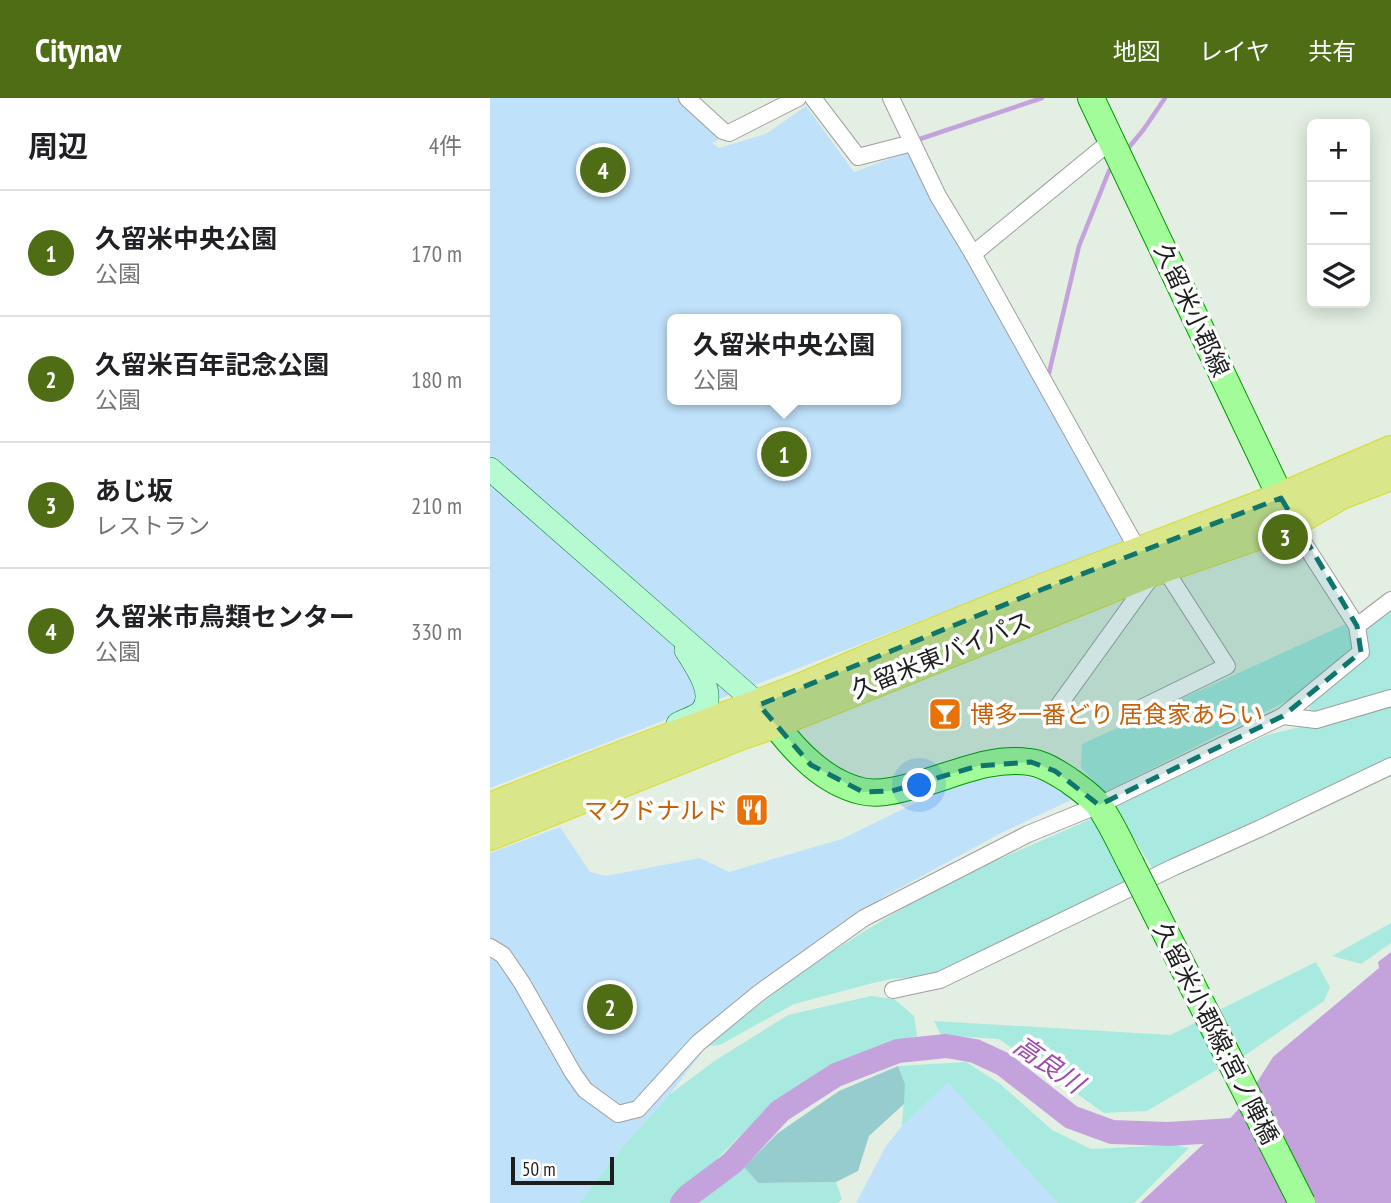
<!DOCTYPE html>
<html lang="ja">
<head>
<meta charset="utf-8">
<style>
	body { margin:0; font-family:"PT Sans Narrow","Noto Sans JP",sans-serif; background:#f2f2f2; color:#202124 }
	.controls { position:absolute; right:21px; top:21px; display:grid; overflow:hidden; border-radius:10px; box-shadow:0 4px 18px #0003 }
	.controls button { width:63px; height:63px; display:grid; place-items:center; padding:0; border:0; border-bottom:2px solid #e0e0e0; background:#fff; color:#202124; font:35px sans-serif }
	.scale { position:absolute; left:21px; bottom:18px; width:103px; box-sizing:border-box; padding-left:7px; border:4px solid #1d1d1d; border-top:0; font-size:19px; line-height:24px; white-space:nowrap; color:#1d1d1d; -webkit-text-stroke:5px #fff; paint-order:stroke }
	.you { position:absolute; left:430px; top:688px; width:24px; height:24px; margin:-18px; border:5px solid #fff; border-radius:50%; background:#1a73e8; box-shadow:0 0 0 10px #1a73e833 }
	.badge { display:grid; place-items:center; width:46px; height:46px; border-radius:50%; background:#4e6d14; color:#fff; font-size:23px; font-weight:700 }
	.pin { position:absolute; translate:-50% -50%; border:4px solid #fff; box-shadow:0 2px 7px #0006 }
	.popup { position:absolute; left:177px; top:216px; width:234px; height:91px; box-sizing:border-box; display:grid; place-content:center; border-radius:10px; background:#fff; filter:drop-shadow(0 2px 5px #0005); font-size:23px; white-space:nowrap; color:#757577 }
	.popup b { font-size:26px; color:#202124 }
	.popup::after { content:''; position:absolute; left:50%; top:100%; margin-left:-14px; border:14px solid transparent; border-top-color:#fff }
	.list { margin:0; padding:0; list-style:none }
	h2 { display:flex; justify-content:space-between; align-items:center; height:91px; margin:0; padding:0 28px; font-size:30px }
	h2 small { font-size:23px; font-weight:400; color:#757577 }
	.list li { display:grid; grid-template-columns:46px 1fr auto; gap:21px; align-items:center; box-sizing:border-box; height:126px; padding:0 28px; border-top:2px solid #e0e0e0 }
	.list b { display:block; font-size:26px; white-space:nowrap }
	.list p { margin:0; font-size:23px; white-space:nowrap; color:#757577 }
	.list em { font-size:23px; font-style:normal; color:#757577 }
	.icon { flex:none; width:38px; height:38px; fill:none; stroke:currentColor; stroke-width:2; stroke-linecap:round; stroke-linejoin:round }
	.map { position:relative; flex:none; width:901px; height:1105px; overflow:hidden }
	header { display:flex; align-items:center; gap:42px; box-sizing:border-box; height:98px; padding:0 35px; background:#4e6d14; color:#fff }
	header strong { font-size:33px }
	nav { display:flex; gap:38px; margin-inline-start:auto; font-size:24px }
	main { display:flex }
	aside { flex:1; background:#fff }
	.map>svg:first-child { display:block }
</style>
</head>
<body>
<header>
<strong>Citynav</strong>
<nav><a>地図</a><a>レイヤ</a><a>共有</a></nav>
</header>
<main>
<aside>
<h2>周辺<small>4件</small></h2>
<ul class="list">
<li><span class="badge">1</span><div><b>久留米中央公園</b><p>公園</p></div><em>170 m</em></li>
<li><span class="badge">2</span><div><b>久留米百年記念公園</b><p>公園</p></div><em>180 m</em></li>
<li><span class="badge">3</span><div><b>あじ坂</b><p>レストラン</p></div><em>210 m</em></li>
<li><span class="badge">4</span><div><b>久留米市鳥類センター</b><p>公園</p></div><em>330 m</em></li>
</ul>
</aside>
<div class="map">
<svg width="901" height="1105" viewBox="0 0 901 1105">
	<rect width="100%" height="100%" fill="#e3efe3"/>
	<g fill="#a8eae0">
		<path d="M901 507V598L819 617V607L879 558 876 526Z"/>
		<path d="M856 526 866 552 809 597 615 694 591 670 592 646Z"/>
		<path d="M901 607V660L663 771 624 709 777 637Z"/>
		<path d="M606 719 637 783 447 877 401 881 383 885 304 906 230 947 217 948 312 873 378 831 459 783Z"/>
		<path d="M901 825V845L871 866 842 858Z"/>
		<path d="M826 864 840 889 834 903 754 958 729 912Z"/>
		<path d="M381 898 404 901 424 918 427 938 351 962 265 1023 183 1105H89L132 1049 180 996 226 962 298 917Z"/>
		<path d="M444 923 680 937 709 923 728 971 657 1013 614 1015 509 941 451 937Z"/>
		<path d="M476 964 509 985 562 1032 601 1051 685 1047 699 1050 644 1105H567L458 985 412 1028 415 986 408 968Z"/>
		<path d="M254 1069 268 1085 346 1084 352 1101 348 1105H209Z"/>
	</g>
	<path fill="#97ccce" d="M408 968 415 986 414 1006 379 1038 368 1073 346 1084 268 1085 254 1069 288 1035 349 993Z"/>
	<g fill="#bfe1fa" fill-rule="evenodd">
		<path d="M0 0H190L232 39 222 45 229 50 276 36 316 8 364 74 415 55 424 60 636 443 0 690ZM182 221H406V302H182Z"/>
		<path d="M526 676 563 685 581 702 513 734 395 798 263 889 216 930 217 948 180 996 132 1049 89 1105H0V755L70 729 100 774 116 778 210 760 239 774 352 741 464 686Z"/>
		<path d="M458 984 567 1105H366L396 1048 412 1028Z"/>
	</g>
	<path fill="#c4a3dd" d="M901 854V1105H650L735 1026 754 1005 783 959 889 870 888 864Z"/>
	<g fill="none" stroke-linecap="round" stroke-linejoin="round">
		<g stroke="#c4a3dd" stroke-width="4.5">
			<path d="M430 41 552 0"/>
			<path d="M636 53 654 31 675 0"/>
			<path d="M559 275 589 148 619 73 624 68"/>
		</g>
		<path stroke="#c4a3dd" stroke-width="24" d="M192 1105 198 1098 242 1065 290 1013 346 977 408 953 456 948 485 953 513 966 581 1019 622 1034 678 1036 759 1031"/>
		<defs>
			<g id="street">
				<path d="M197 0 233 33 239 35 308 0"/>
				<path d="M323 0 368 59 422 45"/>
				<path d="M401 0 448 98 483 156 649 454"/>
				<path d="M483 156 622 42"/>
				<path d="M867 528 901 502"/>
				<path d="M653 609 737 568 674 470"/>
				<path d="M561 618 662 478"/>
				<path d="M793 618 826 622 901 600"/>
				<path d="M0 849 13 857 32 885 83 975 95 992 128 1016 148 1011 208 945 269 895 374 820 538 736 609 707 793 618 871 554 867 528 801 425"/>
				<path d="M403 892 450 882 684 769 771 730 901 668"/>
			</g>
			<g id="secondary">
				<path d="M0 371 269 607 277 617"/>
				<path d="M188 626C195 622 207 619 212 613 227 596 205 567 196 552"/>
			</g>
			<g id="primary">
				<path d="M601 0 791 400 799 420"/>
				<path d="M284 625C306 654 334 684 371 693 386 697 404 693 419 689 458 680 497 658 539 664 552 665 566 674 577 681 588 689 602 698 610 709 622 726 631 747 641 766"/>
			</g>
			<g id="highway">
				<path d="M0 710 111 666 310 591 382 560 553 491 791 400 901 353"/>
				<path d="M0 737 247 638 284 625 657 475 801 425 851 396 901 377"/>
			</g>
		</defs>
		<use href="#street" stroke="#9e9e9e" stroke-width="18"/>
		<use href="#secondary" stroke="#047537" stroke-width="24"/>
		<use href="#primary" stroke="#009701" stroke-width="28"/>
		<use href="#highway" stroke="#dbda22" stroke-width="32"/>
		<use href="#street" stroke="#fff" stroke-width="16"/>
		<use href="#secondary" stroke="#b6fad1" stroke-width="23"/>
		<use href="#primary" stroke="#a3fc9a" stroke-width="26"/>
		<use href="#highway" stroke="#d9e78a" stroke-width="30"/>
		<defs>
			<path id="primary-bridge" d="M641 766 812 1105"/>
		</defs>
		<use href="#primary-bridge" stroke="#009701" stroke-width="28" stroke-linecap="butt"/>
		<use href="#primary-bridge" stroke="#a3fc9a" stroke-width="26"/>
	</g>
	<path fill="#0f766e" fill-opacity="0.2" stroke="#0f766e" stroke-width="5" stroke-dasharray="14 9" stroke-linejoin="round" d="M791 400 867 528 871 554 793 618 609 707 565 673 541 664 488 668 402 693 373 694 321 667 269 607 553 491Z"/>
	<defs>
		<symbol id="bar-square" viewBox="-11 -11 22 22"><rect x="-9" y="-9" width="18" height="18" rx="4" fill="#e8710a" stroke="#fff"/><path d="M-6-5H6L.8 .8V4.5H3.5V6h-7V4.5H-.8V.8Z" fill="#fff"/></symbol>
		<symbol id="restaurant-square" viewBox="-11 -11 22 22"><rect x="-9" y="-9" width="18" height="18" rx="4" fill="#e8710a" stroke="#fff"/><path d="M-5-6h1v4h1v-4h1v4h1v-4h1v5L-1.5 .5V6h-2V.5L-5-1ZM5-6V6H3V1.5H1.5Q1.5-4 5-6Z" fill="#fff"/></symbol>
	</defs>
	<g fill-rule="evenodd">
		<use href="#bar-square" x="436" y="597" width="38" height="38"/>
		<use href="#restaurant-square" x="243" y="693" width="38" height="38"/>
	</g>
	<g text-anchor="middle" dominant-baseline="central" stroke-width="7" stroke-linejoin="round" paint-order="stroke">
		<g font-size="24" fill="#1d1d1d" stroke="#fff">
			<text transform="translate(702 212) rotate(65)">久留米小郡線</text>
			<text transform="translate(451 557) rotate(-22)">久留米東バイパス</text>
			<text transform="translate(726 935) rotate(63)">久留米小郡線;宮ノ陣橋</text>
		</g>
		<g font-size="24" fill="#c56008" stroke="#fff" text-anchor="start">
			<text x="480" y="616">博多一番どり 居食家あらい</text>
			<text x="238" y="712" text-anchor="end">マクドナルド</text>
		</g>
		<g font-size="26" font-style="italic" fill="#9e49ae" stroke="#fff">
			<text transform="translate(559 966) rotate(35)">高良川</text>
		</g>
	</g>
</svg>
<div class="controls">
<button>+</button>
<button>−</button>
<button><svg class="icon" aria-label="layers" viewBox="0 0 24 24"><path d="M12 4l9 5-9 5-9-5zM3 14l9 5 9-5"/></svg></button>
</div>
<div class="scale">50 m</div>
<div class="you"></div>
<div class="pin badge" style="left:294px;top:356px">1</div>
<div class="popup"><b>久留米中央公園</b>公園</div>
<div class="pin badge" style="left:120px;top:909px">2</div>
<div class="pin badge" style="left:795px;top:439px">3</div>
<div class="pin badge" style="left:113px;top:72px">4</div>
</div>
</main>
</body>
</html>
